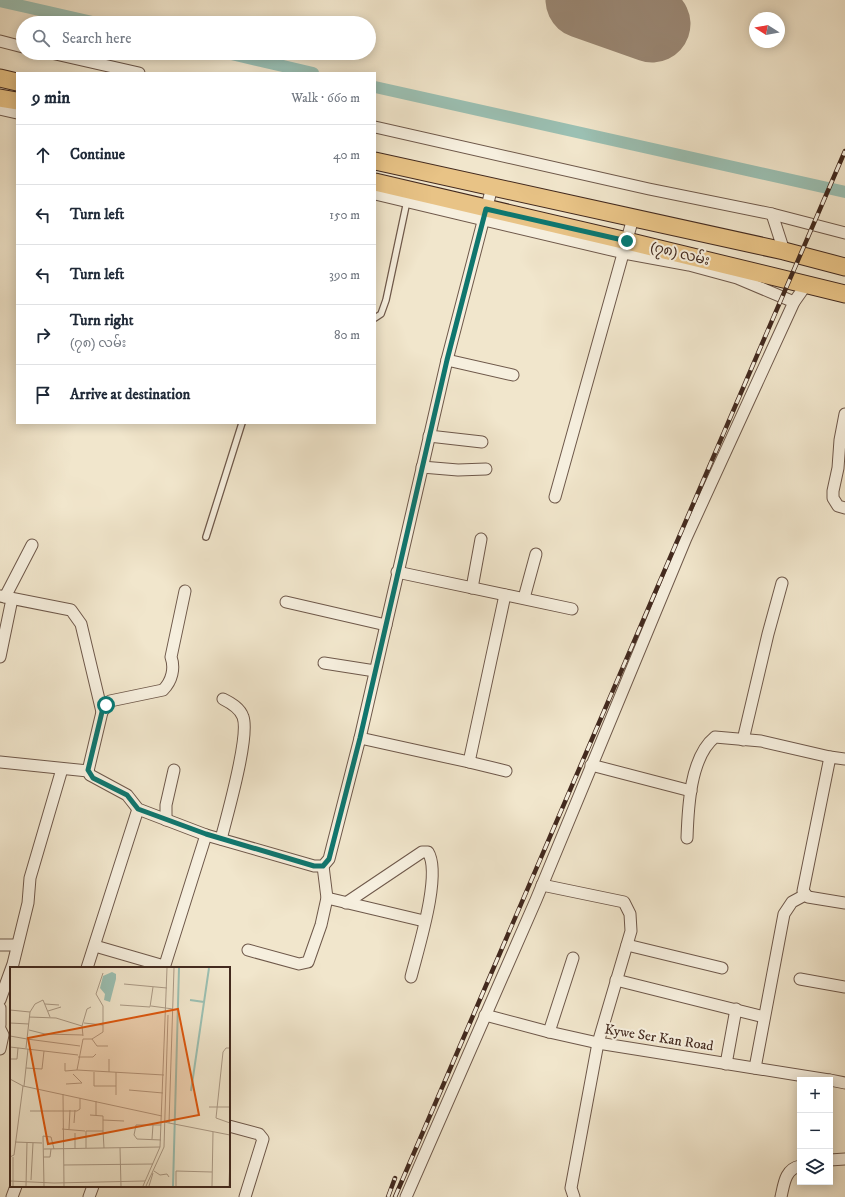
<!DOCTYPE html>
<html lang="en">
<head>
<meta charset="utf-8">
<style>
	body { margin:0; font-family:"IM FELL DW Pica","Noto Sans Myanmar",serif; background:#f2f2f3; color:#1f2937 }
	.controls { position:absolute; right:12px; bottom:12px; display:grid; overflow:hidden; border-radius:0px; box-shadow:0 2px 10px #0003 }
	.controls button { width:36px; height:36px; display:grid; place-items:center; padding:0; border:0; border-bottom:1px solid #e0e1e3; background:#fff; color:#1f2937; font:20px sans-serif }
	.compass { position:absolute; left:749px; top:12px; width:36px; height:36px; border-radius:50%; background:#fff; box-shadow:0 2px 10px #0003; rotate:281deg }
	.stop { position:absolute; width:12px; height:12px; margin:-9px; border:3px solid #0f766e; border-radius:50%; background:#fff }
	.stop.end { background:#0f766e; border-color:#fff; box-shadow:0 1px 4px #0008 }
	.list { margin:0; padding:0; list-style:none }
	h2 { display:flex; justify-content:space-between; align-items:center; height:52px; margin:0; padding:0 16px; font-size:17px }
	h2 small { font-size:13px; font-weight:400; color:#747a83 }
	.list li { display:grid; grid-template-columns:26px 1fr auto; gap:12px; align-items:center; box-sizing:border-box; height:60px; padding:0 16px; border-top:1px solid #e0e1e3 }
	.list b { display:block; font-size:15px; white-space:nowrap }
	.list p { margin:0; font-size:13px; white-space:nowrap; color:#747a83 }
	.list em { font-size:13px; font-style:normal; color:#747a83 }
	.icon { flex:none; width:22px; height:22px; fill:none; stroke:currentColor; stroke-width:2; stroke-linecap:round; stroke-linejoin:round }
	.map { position:relative; flex:none; width:845px; height:1197px; overflow:hidden }
	.search { position:absolute; background:#fff; box-shadow:0 2px 10px #0003; left:16px; top:16px; width:360px; height:44px; display:flex; align-items:center; gap:10px; box-sizing:border-box; padding:0 14px; border-radius:22px; color:#747a83; font-size:15px }
	.panel { position:absolute; background:#fff; box-shadow:0 2px 10px #0003; left:16px; top:72px; width:360px; height:352px; border-radius:0px }
	.map>svg:first-child { display:block }
</style>
</head>
<body>
<div class="map">
<svg width="845" height="1197" viewBox="0 0 845 1197">
	<rect width="100%" height="100%" fill="#f1e6cc"/>
	<filter id="stains"><feTurbulence type="fractalNoise" baseFrequency=".005" numOctaves="4"/><feColorMatrix values="0 0 0 0 .2 0 0 0 0 .09 0 0 0 0 .02 0 0 0 .5 -.17"/></filter>
	<radialGradient id="worn" r=".72"><stop offset=".6" stop-color="#630" stop-opacity="0"/><stop offset="1" stop-color="#630" stop-opacity=".3"/></radialGradient>
	<g fill="none" stroke-linecap="round" stroke-linejoin="round">
		<g stroke="#9bc0b3" stroke-width="12">
			<path d="M0 1 97 23"/>
			<path d="M227 53 313 73"/>
			<path d="M375 87 845 192"/>
		</g>
		<path stroke="#9a8875" stroke-width="77" d="M584 0 652 24"/>
		<defs>
			<g id="service">
				<path d="M375 318 381 314 386 300 407 201"/>
				<path d="M206 537 242 423"/>
			</g>
			<g id="minor">
				<path d="M0 41 23 47"/>
				<path d="M51 53 139 73"/>
				<path d="M0 109 17 113"/>
				<path d="M375 127 649 189 772 214 845 233"/>
				<path d="M375 194 624 253 689 265 737 278 794 302"/>
				<path d="M772 214 784 251"/>
				<path d="M447 360 513 375"/>
				<path d="M845 414 840 440 838 468 833 491V498L838 506 845 508"/>
				<path d="M429 436 482 442"/>
				<path d="M422 467 458 470 486 469"/>
				<path d="M555 497 633 218"/>
				<path d="M397 572 572 609"/>
				<path d="M472 588 481 539"/>
				<path d="M185 591 171 657C175 668 172 681 163 690L110 701 102 712 88 771 90 775 127 795 138 809 206 835 314 866H323L329 859 360 738 447 360 492 187"/>
				<path d="M0 596 71 610 81 624 102 712"/>
				<path d="M5 597 32 545"/>
				<path d="M524 598 536 554"/>
				<path d="M286 602 386 625"/>
				<path d="M0 657 12 599"/>
				<path d="M324 663 375 671"/>
				<path d="M360 738 469 762 505 595"/>
				<path d="M743 740 768 634 782 583"/>
				<path d="M845 759 830 757 803 891 808 897 845 903"/>
				<path d="M0 762 88 771"/>
				<path d="M469 762 506 771"/>
				<path d="M591 765 691 791"/>
				<path d="M166 820V805L174 770"/>
				<path d="M687 838C688 808 690 757 715 737L761 741 830 757"/>
				<path d="M221 839C227 816 250 736 243 717 240 708 231 703 223 699"/>
				<path d="M542 885 624 902 630 914 631 931 598 1043 571 1188 574 1197"/>
				<path d="M327 898 424 921"/>
				<path d="M346 903 422 852H428C442 874 418 949 411 977"/>
				<path d="M0 945H17"/>
				<path d="M627 945 722 968"/>
				<path d="M95 946 164 966"/>
				<path d="M248 950 299 964 308 962 321 925 327 898 323 866"/>
				<path d="M87 968 138 809"/>
				<path d="M164 968 206 835"/>
				<path d="M800 979 845 987"/>
				<path d="M616 980 764 1017"/>
				<path d="M0 1000 13 964 28 903 30 878 62 769"/>
				<path d="M0 1008V1025"/>
				<path d="M485 1015 549 1032 598 1043 829 1080"/>
				<path d="M0 1029 3 1035 0 1049"/>
				<path d="M549 1032 573 958"/>
				<path d="M726 1064 736 1009"/>
				<path d="M755 1068 784 914 792 902 805 895"/>
				<path d="M830 1080 845 1083"/>
				<path d="M229 1126 259 1134 263 1139 245 1197"/>
				<path d="M830 1160 845 1159"/>
				<path d="M12 1197 16 1186"/>
				<path d="M89 1197 93 1186"/>
				<path d="M406 1197 536 900 686 538 794 302 806 285"/>
				<path d="M781 1197C784 1184 785 1169 800 1166"/>
			</g>
			<g id="primary">
				<path d="M0 78 17 82"/>
				<path d="M0 98 17 101"/>
				<path d="M375 161 784 251 845 267"/>
				<path d="M375 182 627 241 845 294"/>
			</g>
		</defs>
		<use href="#service" stroke="#6e584a" stroke-width="8"/>
		<use href="#minor" stroke="#6e584a" stroke-width="13"/>
		<use href="#primary" stroke="#42291e" stroke-width="19"/>
		<use href="#service" stroke="#f6efde" stroke-width="5.5"/>
		<use href="#minor" stroke="#f6efde" stroke-width="11"/>
		<use href="#primary" stroke="#e8c386" stroke-width="17"/>
		<defs>
			<g id="rail">
				<path d="M388 1197 395 1178"/>
				<path d="M395 1197 845 151"/>
			</g>
		</defs>
		<use href="#rail" stroke="#42291e" stroke-width="4.5"/>
		<use href="#rail" stroke="#f6efde" stroke-width="3" stroke-dasharray="9" stroke-linecap="butt"/>
	</g>
	<g fill="none" stroke-linecap="round" stroke-linejoin="round">
		<path stroke="#0f766e" stroke-width="5" d="M106 705 102 712 88 770 93 778 127 795 138 809 206 834 314 866H323L329 859 360 738 447 360 486 209 627 241"/>
	</g>
	<g text-anchor="middle" dominant-baseline="central" stroke-width="4" stroke-linejoin="round" paint-order="stroke">
		<g font-size="14" fill="#42291e" stroke="#f6efde">
			<text transform="translate(680 254) rotate(14)">(၇၈) လမ်း</text>
			<text transform="translate(659 1038) rotate(9)">Kywe Ser Kan Road</text>
		</g>
	</g>
	<g transform="translate(10 967)">
		<rect width="220" height="220" fill="#f1e6cc"/>
		<path d="M102 5 106 7V12L100 35 94 33 95 27 90 21 93 9Z" fill="#9bc0b3"/>
		<path fill="none" stroke="#9bc0b3" stroke-width="2" d="M180 33 194 35M181 124 199 1M163 219 169 1"/>
		<path fill="none" stroke="#ab9a86" stroke-width="1" d="M114 17 157 21M35 37 49 38M110 38 140 40 143 20M141 39 163 42M0 43 20 45M38 44 51 40M19 50 46 51 72 59M0 56 19 57M74 56 93 58M19 63 35 67 73 68M0 69 17 72 20 45 25 37 33 33 40 50M73 69 72 59 77 42 81 40M82 72 93 65V39L86 27 93 6M98 79H87L82 72H73L67 103 154 108M0 80 68 88M16 81 17 72 70 79M220 81H216L213 85 206 151 220 156M68 90H83L86 87M0 92H7L8 81M55 96V104L67 103M16 101 32 102 34 84M84 105V119H106M99 105V92M0 112 13 119 152 149M56 117 72 116 63 107M14 119 18 82M119 123 153 126M53 127 54 219M106 128V105M199 140H220M20 144H67L70 142V131M80 148 93 149V164M86 148V134M93 153 114 154M154 155 220 168M64 156 65 143M159 156 164 1M52 162 75 164M59 162 60 143M65 166V182M142 172 143 158M151 173 127 172 124 168 126 158H151M5 175 32 176M76 181V164H93L94 181M110 181 111 219M34 182 150 180M0 190 4 188 13 119M33 190H40L41 182M54 198 143 197M144 204 150 208 157 207 159 210M21 213 23 176M0 214 44 216 135 214M3 219V190M16 219 17 175M34 219 33 169 41 170 44 182M133 219 150 180 157 1M136 219 154 180 158 48M139 219 143 206M166 219V204L202 205M202 219 203 165M219 219 220 190"/>
		<path fill="#e0570d" fill-opacity="0.15" stroke="#e0570d" stroke-width="2" d="M168 42 189 148 38 177 18 71Z"/>
		<rect width="220" height="220" fill="none" stroke="#42291e" stroke-width="2"/>
	</g>
	<rect width="100%" height="100%" filter="url(#stains)"/>
	<rect width="100%" height="100%" fill="url(#worn)"/>
</svg>
<div class="controls">
<button>+</button>
<button>−</button>
<button><svg class="icon" aria-label="layers" viewBox="0 0 24 24"><path d="M12 4l9 5-9 5-9-5zM3 14l9 5 9-5"/></svg></button>
</div>
<svg class="compass" viewBox="-18 -18 36 36"><path d="M0-13l5 13h-10z" fill="#e53935"/><path d="M0 13l5-13h-10z" fill="#747a83"/></svg>
<div class="stop" style="left:106px;top:705px"></div>
<div class="stop end" style="left:627px;top:241px"></div>
<div class="search"><svg class="icon" aria-label="search" viewBox="0 0 24 24"><circle cx="10" cy="10" r="6"/><path d="M15 15l6 6"/></svg>Search here</div>
<section class="panel">
<h2>9 min<small>Walk · 660 m</small></h2>
<ul class="list">
<li><svg class="icon" aria-label="ahead" viewBox="0 0 24 24"><path d="M12 20V5M6 11l6-6 6 6"/></svg><div><b>Continue</b></div><em>40 m</em></li>
<li><svg class="icon" aria-label="left" viewBox="0 0 24 24"><path d="M17 20v-9H6M10 6l-5 5 5 5"/></svg><div><b>Turn left</b></div><em>150 m</em></li>
<li><svg class="icon" aria-label="left" viewBox="0 0 24 24"><path d="M17 20v-9H6M10 6l-5 5 5 5"/></svg><div><b>Turn left</b></div><em>390 m</em></li>
<li><svg class="icon" aria-label="right" viewBox="0 0 24 24"><path d="M7 20v-9h11M14 6l5 5-5 5"/></svg><div><b>Turn right</b><p>(၇၈) လမ်း</p></div><em>80 m</em></li>
<li><svg class="icon" aria-label="arrive" viewBox="0 0 24 24"><path d="M6 21V4h12l-3 4 3 4H6"/></svg><div><b>Arrive at destination</b></div></li>
</ul>
</section>
</div>
</body>
</html>
